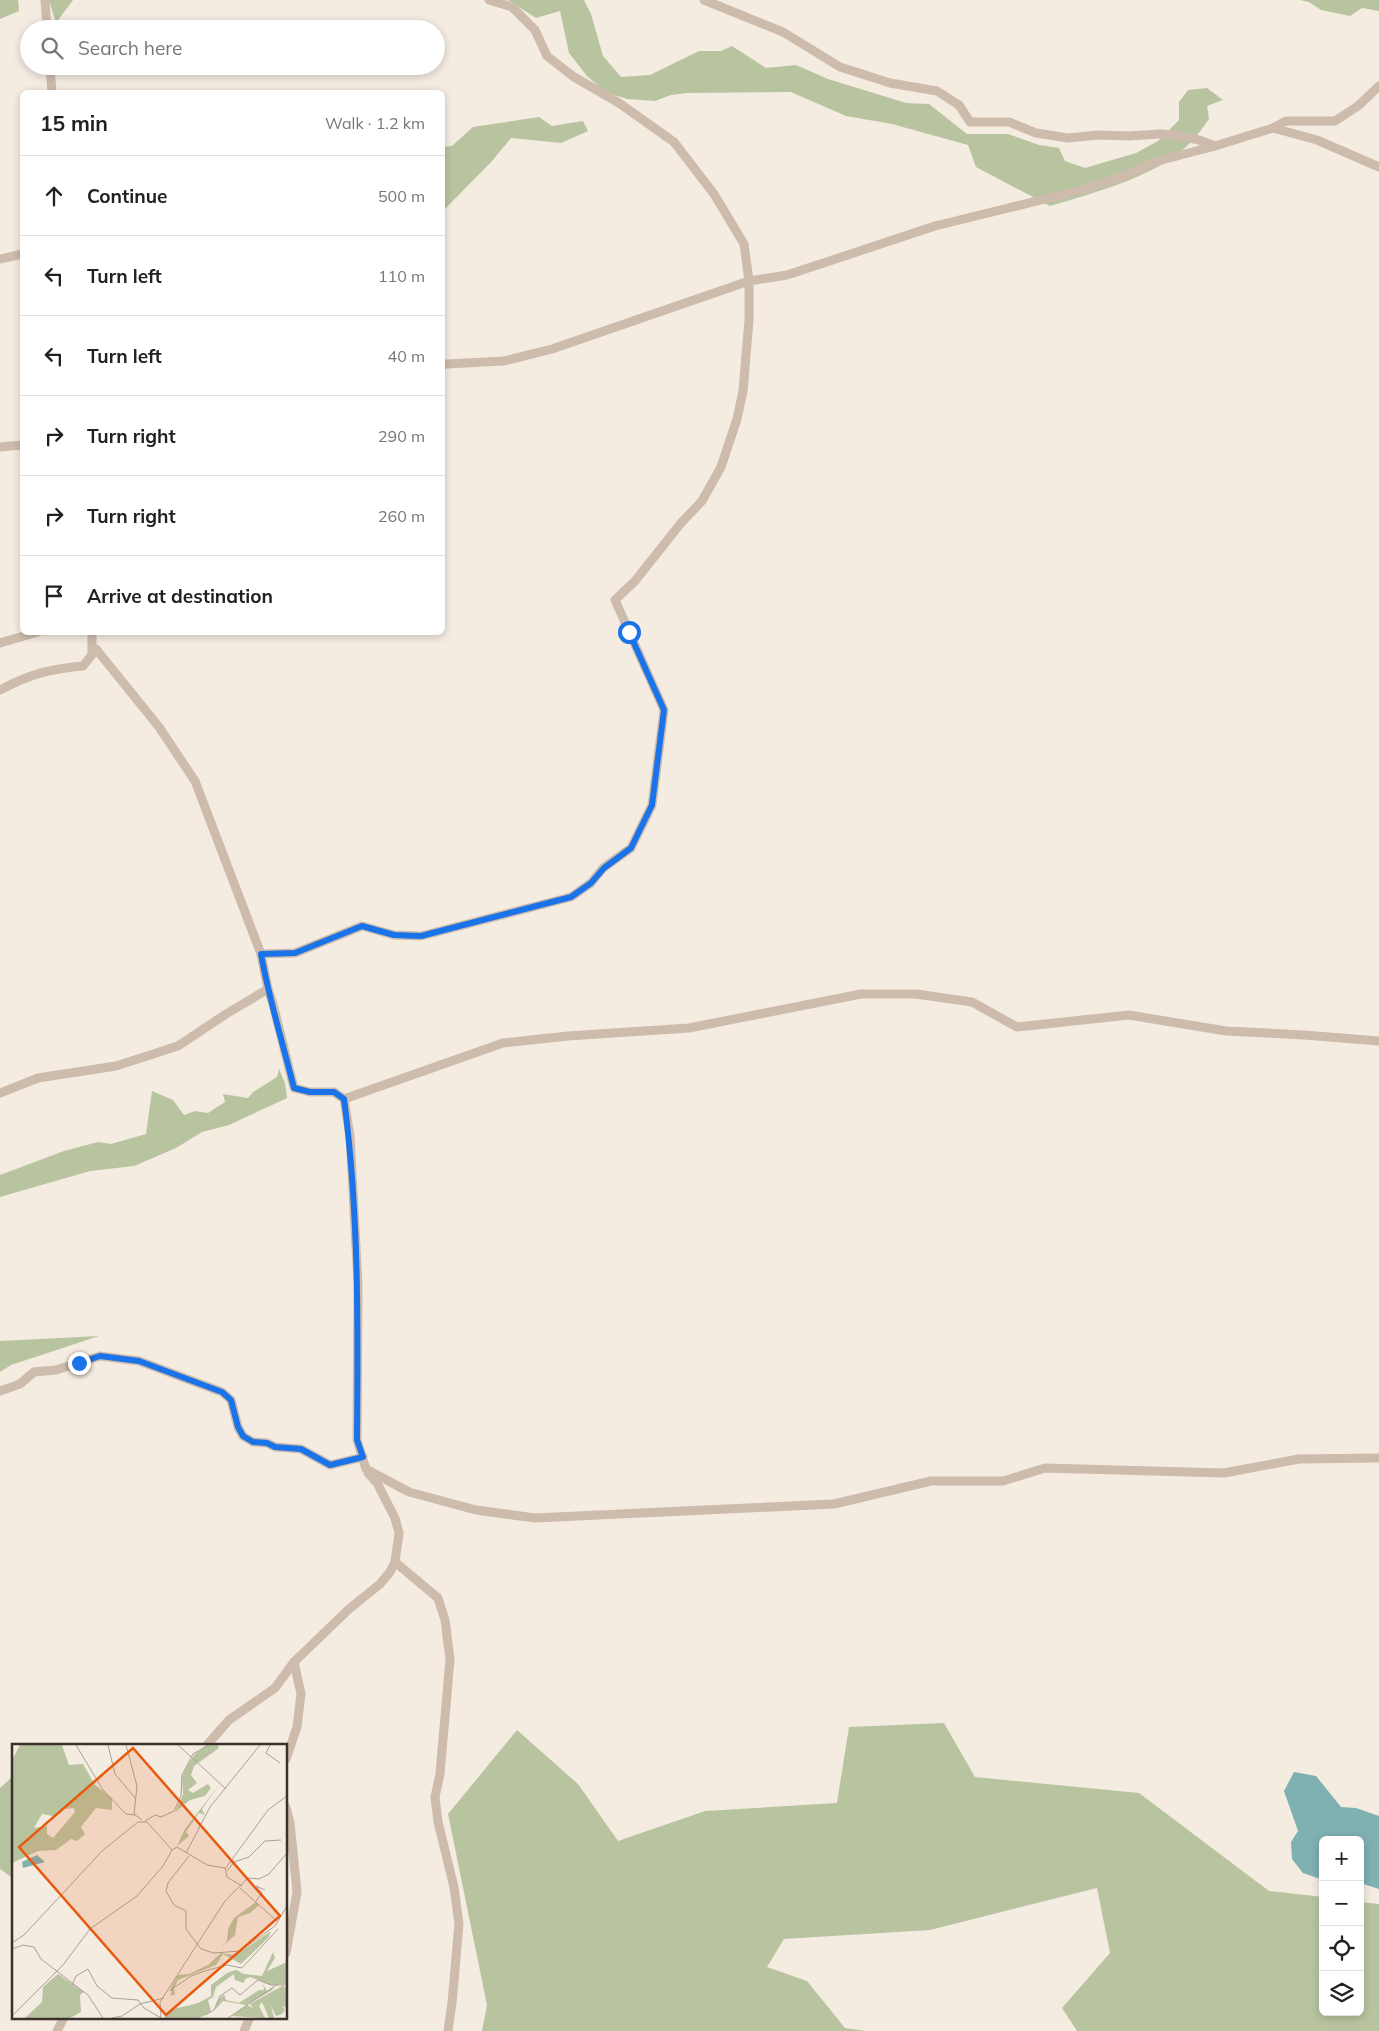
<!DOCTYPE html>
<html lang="en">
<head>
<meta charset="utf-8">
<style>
	body { margin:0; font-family:Mulish,sans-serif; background:#f2f2f2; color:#202124 }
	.controls { position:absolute; right:15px; bottom:15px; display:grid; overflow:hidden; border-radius:8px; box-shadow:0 2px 8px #0003 }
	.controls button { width:45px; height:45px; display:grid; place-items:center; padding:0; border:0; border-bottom:1px solid #e0e0e0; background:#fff; color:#202124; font:25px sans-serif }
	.stop { position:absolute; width:15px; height:15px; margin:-11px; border:4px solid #1a73e8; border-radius:50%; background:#fff }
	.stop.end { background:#1a73e8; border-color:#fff; box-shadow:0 1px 5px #0008 }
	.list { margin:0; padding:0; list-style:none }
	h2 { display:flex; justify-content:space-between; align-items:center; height:65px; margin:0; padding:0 20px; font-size:21px }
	h2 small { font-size:16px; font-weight:400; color:#757577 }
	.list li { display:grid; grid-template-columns:32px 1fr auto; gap:15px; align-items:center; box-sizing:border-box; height:80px; padding:0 20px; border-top:1px solid #e0e0e0 }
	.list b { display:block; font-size:19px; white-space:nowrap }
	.list em { font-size:16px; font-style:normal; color:#757577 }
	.icon { flex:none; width:28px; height:28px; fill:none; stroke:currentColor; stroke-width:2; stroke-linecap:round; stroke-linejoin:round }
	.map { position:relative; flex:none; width:1379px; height:2031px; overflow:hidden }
	.search { position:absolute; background:#fff; box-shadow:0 2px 8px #0003; left:20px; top:20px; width:425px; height:55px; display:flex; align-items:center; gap:12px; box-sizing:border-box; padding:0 18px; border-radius:28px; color:#757577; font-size:19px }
	.panel { position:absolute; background:#fff; box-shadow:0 2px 8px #0003; left:20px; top:90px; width:425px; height:545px; border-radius:8px }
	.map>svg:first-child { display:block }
</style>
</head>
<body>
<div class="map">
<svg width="1379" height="2031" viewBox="0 0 1379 2031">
	<rect width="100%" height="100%" fill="#f4ebe1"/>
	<g fill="#b8c4a0">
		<path d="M0 0H18L19 11 0 19Z"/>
		<path d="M49 0H73L56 23Z"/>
		<path d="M508 0H584L591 14 603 56 621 77 650 75 699 51H721L732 46 766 68 796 65 828 79 906 103 929 104 967 134H1008L1039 145 1059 148 1065 161 1085 168 1136 153 1158 141 1179 120V102L1188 90 1207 88 1223 100 1207 106 1209 119C1199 134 1187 148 1172 158 1138 181 1090 194 1050 206L976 167 968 145 892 124 846 116 791 92 687 93 671 95 655 101 627 99 605 92 587 76 569 53 560 11 536 18Z"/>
		<path d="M1300 0H1379V11L1362 8 1350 16 1321 10 1309 2Z"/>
		<path d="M539 117 552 126 583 121 588 131 561 143 511 138 492 161 443 211V147L452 146 473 127Z"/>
		<path d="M279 1069 285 1083 287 1098 229 1125 202 1132 176 1148 134 1166 90 1171 0 1197V1175L64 1151 98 1142 111 1144 146 1134 152 1091 173 1100 184 1115 195 1111 208 1113 225 1102 223 1094 248 1098 253 1092 277 1077Z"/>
		<path d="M99 1336 11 1365 0 1372V1341Z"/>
		<path d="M944 1723 975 1777 1139 1793 1269 1891 1323 1897V2012H1360V1902L1379 1904V2031H1077L1062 2008 1110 1953 1097 1888 930 1930 784 1939 767 1967 807 1981 845 2028 866 2031H482L487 2005 448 1814 517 1730 578 1784 618 1841 705 1811 837 1803 849 1727Z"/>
		<path d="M11 1778 14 1779V1879L0 1869V1788Z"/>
	</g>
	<path fill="#7fb0b2" d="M1294 1772 1316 1776 1341 1807 1356 1808 1379 1816V1889L1360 1883V1840H1323V1880L1303 1873 1292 1859 1291 1842 1298 1831 1284 1791Z"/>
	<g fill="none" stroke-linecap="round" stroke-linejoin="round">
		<g stroke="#cdbbac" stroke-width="9">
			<path d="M45 0 47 29"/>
			<path d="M704 0 783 32 840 67 890 83 937 91 959 105 970 122H1009L1036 133 1068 138 1098 135 1129 136 1160 134 1175 135 1199 140 1215 146"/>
			<path d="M50 66 52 92"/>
			<path d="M1273 128 1317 140 1379 167"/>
			<path d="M0 259 22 254"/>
			<path d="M442 366 446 364 504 361 552 349 749 281 787 275 935 226 1082 190 1119 178 1158 161 1215 146 1273 128 1286 121H1335L1358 106 1379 86"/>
			<path d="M0 447 22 445"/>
			<path d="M92 632V653L96 649 159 727 195 781 261 954 268 989 273 1004 294 1088 310 1092H334L344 1099 350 1136 358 1284 357 1440 366 1469 409 1492 476 1510 535 1518 834 1504 931 1481H1003L1045 1468 1224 1473 1299 1459 1379 1458"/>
			<path d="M0 643 38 632"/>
			<path d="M0 690C30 674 50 669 83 666L95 651"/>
			<path d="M261 954 295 953 362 926 394 935 421 936 571 897 591 883 603 868 631 848 652 805 664 710 615 600 635 581 681 523 702 501 721 467 737 419 743 391 749 320V281L744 244 714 194 674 142 619 103 574 77 547 56 535 30 512 7 489 0"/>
			<path d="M0 1093 38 1078 116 1066 178 1046 226 1014 268 989"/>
			<path d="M344 1099 503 1043 568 1036 689 1028 861 994H916L972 1002 1017 1027 1129 1015 1226 1031 1304 1035 1379 1041"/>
			<path d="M0 1391 20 1384 34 1372 56 1370 100 1356 139 1361 222 1392 231 1400 238 1427 243 1436 253 1442 267 1443 275 1447 301 1449 330 1465 363 1457"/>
			<path d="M395 1562 438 1598 445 1620 450 1659 440 1774 435 1797 438 1822 454 1887 459 1924 452 2003 448 2031"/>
			<path d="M207 1745 229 1720 275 1688 294 1662 349 1609 380 1584 390 1572 395 1562 399 1533 395 1518 377 1483 368 1473"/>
			<path d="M286 1759 297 1727 301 1694 294 1662"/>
			<path d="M286 1807 290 1823 297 1892 286 1953"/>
			<path d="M57 2031 64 2017"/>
			<path d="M244 2031 250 2017"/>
		</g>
	</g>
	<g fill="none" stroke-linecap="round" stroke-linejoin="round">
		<path stroke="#1a73e8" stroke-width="6" d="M79 1363 100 1356 139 1361 222 1392 231 1400 238 1427 243 1436 253 1442 267 1443 275 1447 301 1449 330 1465 363 1457 357 1440C358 1326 359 1212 344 1099L334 1092H310L294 1088C283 1044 269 999 261 954L295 953 362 926 394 935 421 936 571 897 591 883 604 868 631 848 652 805 664 710 629 632"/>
	</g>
	<g transform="translate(12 1744)">
		<rect width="275" height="275" fill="#f4ebe1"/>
		<path d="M8 1H50L57 21 71 20 83 41 100 54V66L84 64 69 83 73 90 65 97 59 95 44 106 26 107 0 119V16ZM52 65 62 64 63 68 41 94 35 90V82L22 84 30 70 41 72ZM195 1H206L207 4 182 22 179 31 185 39 176 46 181 49 196 40 199 44 193 52 178 56 163 68 171 51 170 33 175 22 183 10ZM207 41 190 65 193 71 187 69 174 88 177 92 165 102 173 85ZM244 158 247 161 238 169 226 173 223 191 210 203 215 197 216 185 222 174ZM259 187 256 194 229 220 211 210 204 221 166 236 162 244 163 250 159 252V243L166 231 177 230 196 221 209 209 221 211 228 208ZM261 208 263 214 255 227 275 218V240L259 241 238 233 233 235 232 239 223 236 222 230 204 243 201 253 196 256 199 267 193 271 187 274H152L158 266 186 259 199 252V241L215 229 224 226 232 230 250 232ZM46 230 72 248 68 251 69 268 58 274H13L30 258 31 243ZM251 240 255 247 263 242 259 247 234 261 211 257 203 266 206 256 212 250 214 256 227 259 247 246H252ZM272 241V244L275 241V264L270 262 273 266 270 270 264 272 259 262 262 274H257L250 258 247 262 253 274 220 272 235 261 241 264 238 260Z" fill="#b8c4a0" fill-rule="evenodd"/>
		<path d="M25 111 33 118 11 124 10 118Z" fill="#7fb0b2"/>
		<path fill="none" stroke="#aaa098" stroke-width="1" d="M64 1 91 46 114 70 123 71M96 1 103 30 124 55M114 1 125 42 122 70 130 76M166 1 214 45M258 1 254 9 268 19M133 77 143 71 149 73 162 67 169 52 170 31 181 10 196 1M174 109 198 63 248 1M177 112 156 139 154 147 162 161 174 167V185L189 205 202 209 228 207 263 182 275 162M213 125 256 66 275 52M215 127 222 118 237 113 253 97 269 96M228 144 266 178M244 157 250 149 244 142 253 146M0 199 12 191 90 107 126 78H135L160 106 165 103 195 121 213 124 215 133 230 142M0 205 11 201 22 203 29 215 76 251 91 274M60 241 64 232 76 225 85 242 100 254 126 256 132 264 149 274M157 247 179 232 193 227 215 221 230 224 266 185M193 271 202 266 208 252 220 244 228 251 246 236 259 241H275M0 272 51 221 78 185 125 152 151 122 160 106M100 274 110 272 128 260 152 254M149 274 148 258 213 157 236 134 247 135 257 130 275 109M216 274 266 240"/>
		<path fill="#e8590c" fill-opacity="0.15" stroke="#e8590c" stroke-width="2.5" d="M121 4 268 172 154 271 7 103Z"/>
		<rect width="275" height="275" fill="none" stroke="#3b302b" stroke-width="2.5"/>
	</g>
</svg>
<div class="controls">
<button>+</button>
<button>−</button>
<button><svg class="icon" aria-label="locate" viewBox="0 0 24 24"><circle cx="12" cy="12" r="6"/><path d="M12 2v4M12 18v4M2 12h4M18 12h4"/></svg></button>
<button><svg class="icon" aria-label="layers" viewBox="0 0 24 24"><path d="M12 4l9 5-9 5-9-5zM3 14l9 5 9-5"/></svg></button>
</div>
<div class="stop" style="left:629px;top:632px"></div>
<div class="stop end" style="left:79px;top:1363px"></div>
<div class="search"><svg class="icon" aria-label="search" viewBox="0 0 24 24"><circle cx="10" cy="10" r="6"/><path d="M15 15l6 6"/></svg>Search here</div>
<section class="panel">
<h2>15 min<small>Walk · 1.2 km</small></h2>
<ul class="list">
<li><svg class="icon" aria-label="ahead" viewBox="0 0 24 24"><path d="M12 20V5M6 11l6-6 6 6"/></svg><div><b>Continue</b></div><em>500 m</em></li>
<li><svg class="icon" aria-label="left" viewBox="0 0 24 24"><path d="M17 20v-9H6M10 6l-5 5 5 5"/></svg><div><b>Turn left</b></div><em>110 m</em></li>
<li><svg class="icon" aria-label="left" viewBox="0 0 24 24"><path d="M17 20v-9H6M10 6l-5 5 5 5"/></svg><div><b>Turn left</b></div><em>40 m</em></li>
<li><svg class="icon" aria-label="right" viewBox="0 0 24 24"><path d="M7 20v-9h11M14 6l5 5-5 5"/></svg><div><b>Turn right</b></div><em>290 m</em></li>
<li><svg class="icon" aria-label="right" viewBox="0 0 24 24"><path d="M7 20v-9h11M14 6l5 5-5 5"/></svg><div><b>Turn right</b></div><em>260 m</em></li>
<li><svg class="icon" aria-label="arrive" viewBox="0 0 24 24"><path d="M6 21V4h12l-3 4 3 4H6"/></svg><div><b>Arrive at destination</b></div></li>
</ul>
</section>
</div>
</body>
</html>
